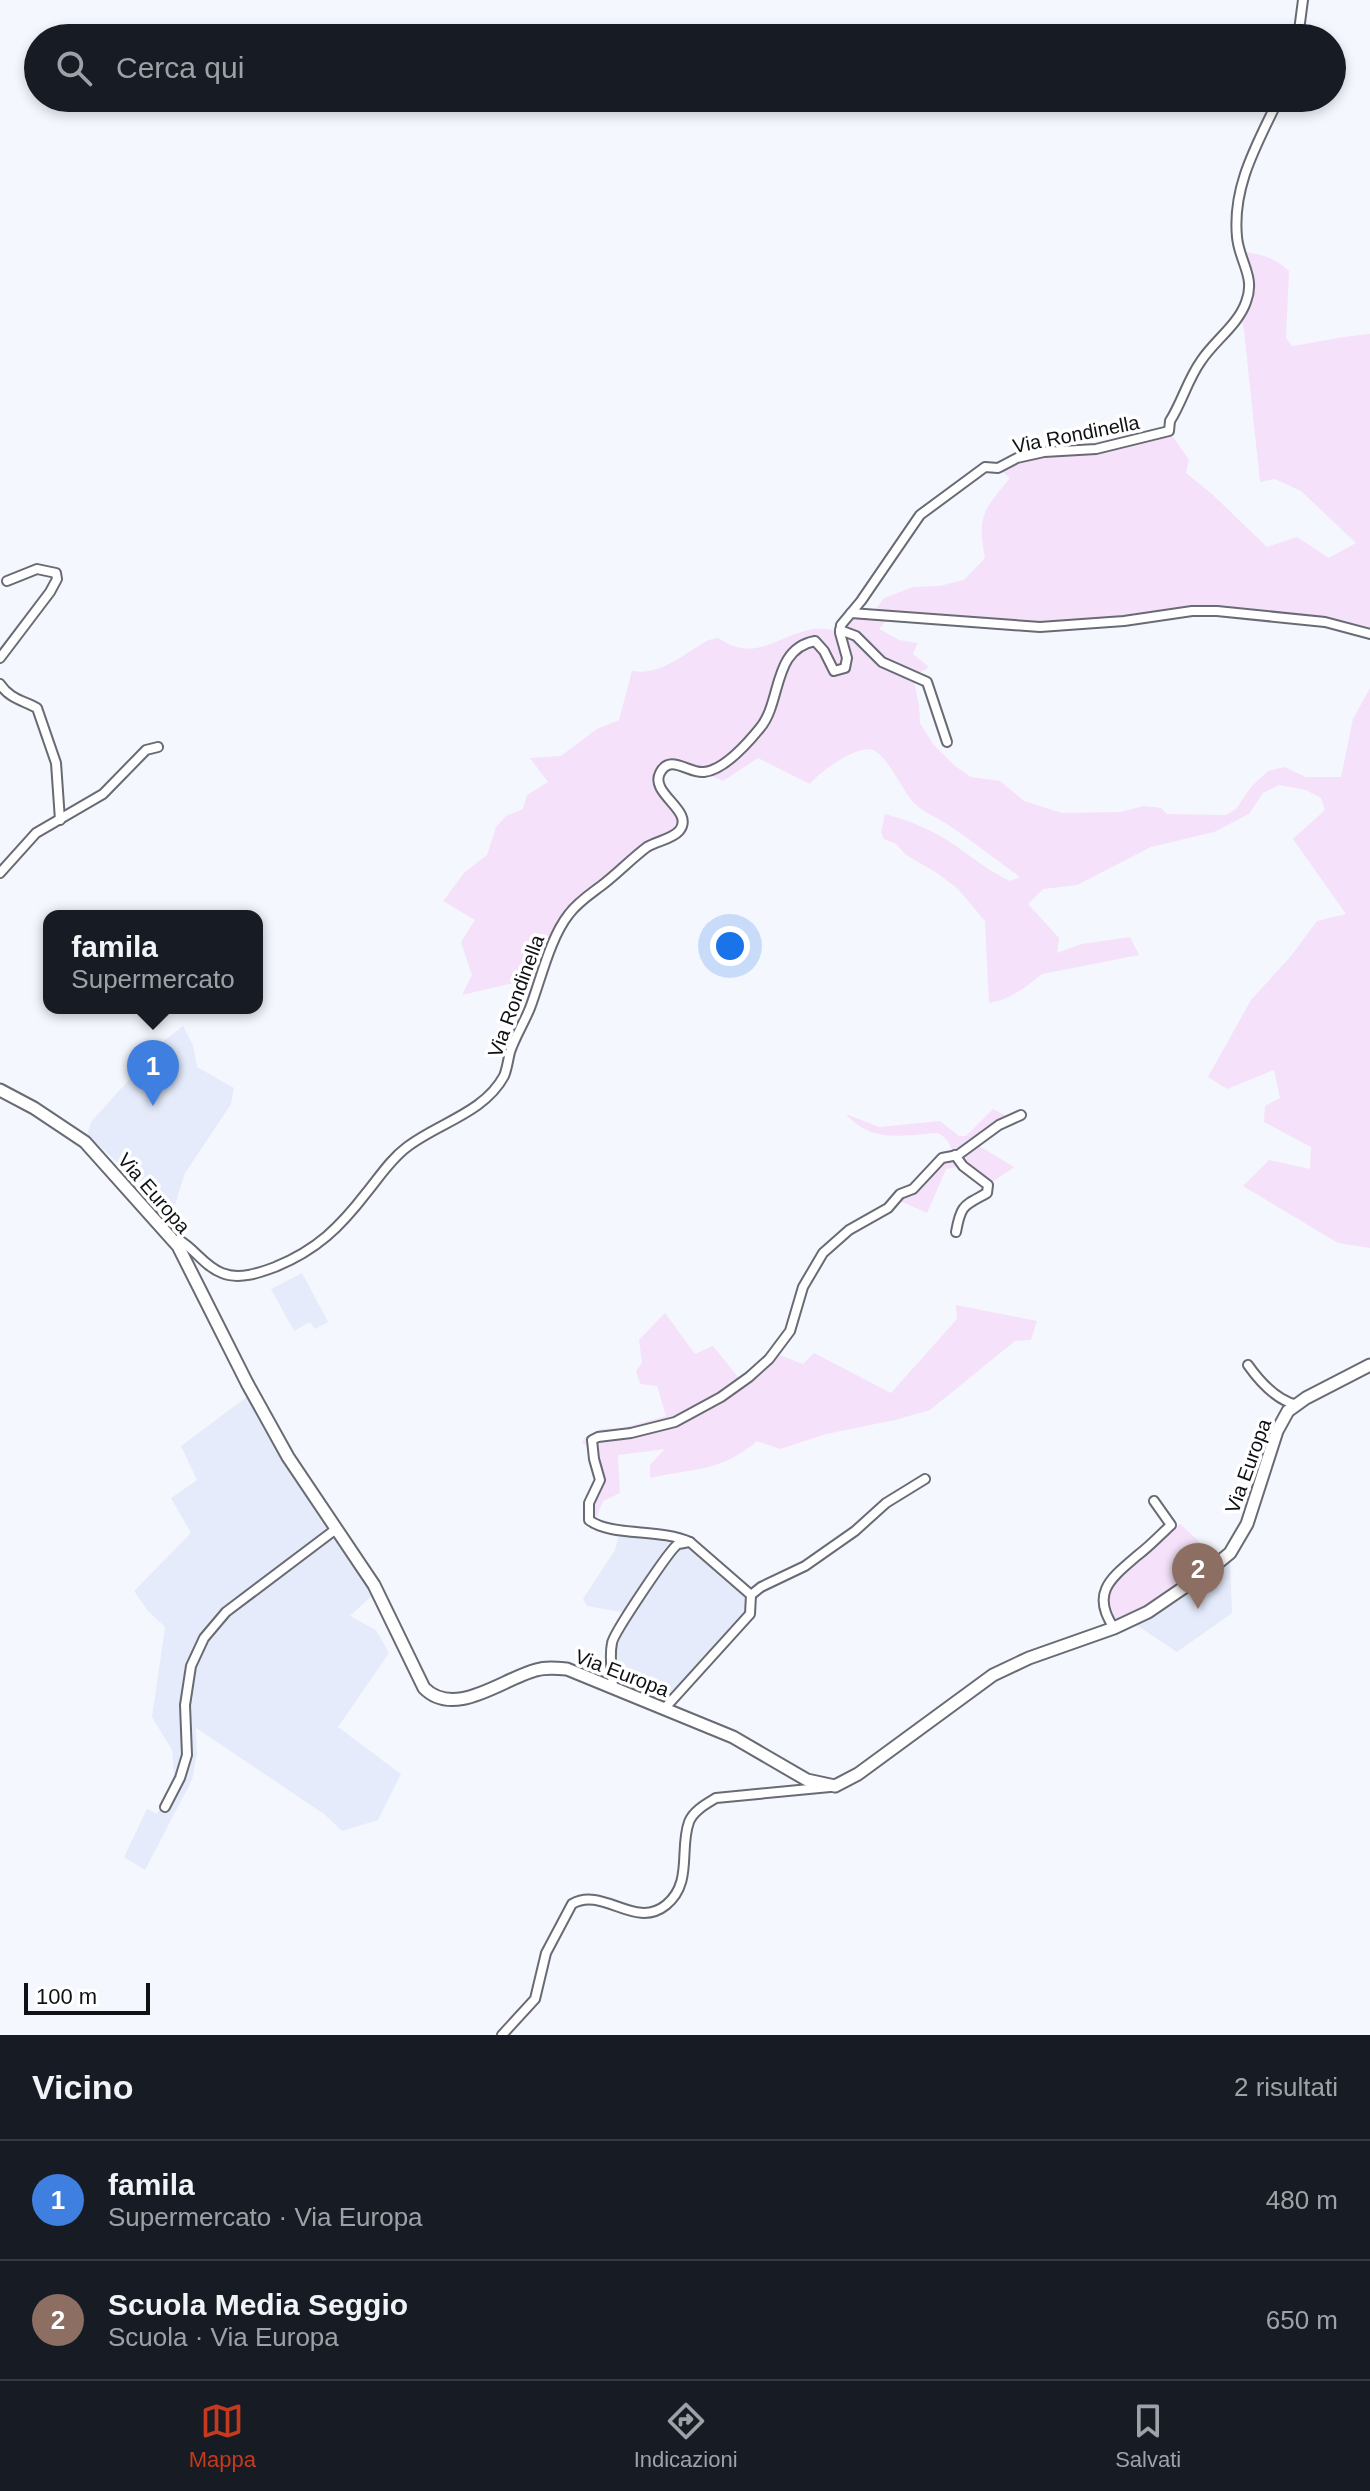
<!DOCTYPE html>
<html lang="it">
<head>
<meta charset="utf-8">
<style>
	body { margin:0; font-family:Arial,sans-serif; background:#242831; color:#f1f3f6 }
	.scale { position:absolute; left:24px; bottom:20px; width:126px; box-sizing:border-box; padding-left:8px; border:4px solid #101114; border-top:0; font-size:22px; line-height:28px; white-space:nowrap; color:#101114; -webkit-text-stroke:6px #fff; paint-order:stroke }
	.you { position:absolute; left:730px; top:946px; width:28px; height:28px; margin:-20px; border:6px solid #fff; border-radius:50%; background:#1a73e8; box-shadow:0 0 0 12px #1a73e833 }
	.badge { display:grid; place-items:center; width:52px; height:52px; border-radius:50%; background:#c53a1e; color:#fff; font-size:26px; font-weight:700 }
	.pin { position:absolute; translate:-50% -66px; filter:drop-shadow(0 2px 4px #0008) }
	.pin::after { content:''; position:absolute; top:42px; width:28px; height:24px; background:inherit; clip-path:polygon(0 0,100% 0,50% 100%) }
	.popup { position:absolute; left:43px; top:910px; width:220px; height:104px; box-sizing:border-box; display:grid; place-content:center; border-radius:16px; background:#171b24; filter:drop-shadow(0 2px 6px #0005); font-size:26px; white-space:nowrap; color:#9ea1a6 }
	.popup b { font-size:30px; color:#f1f3f6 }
	.popup::after { content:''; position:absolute; left:50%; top:100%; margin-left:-16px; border:16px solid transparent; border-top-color:#171b24 }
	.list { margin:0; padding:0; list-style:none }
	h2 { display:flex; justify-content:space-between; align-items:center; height:104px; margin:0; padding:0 32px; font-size:34px }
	h2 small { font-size:26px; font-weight:400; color:#9ea1a6 }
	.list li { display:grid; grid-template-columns:52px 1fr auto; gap:24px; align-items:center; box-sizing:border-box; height:120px; padding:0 32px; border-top:2px solid #363941 }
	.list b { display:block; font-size:30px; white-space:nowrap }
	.list p { margin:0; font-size:26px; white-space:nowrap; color:#9ea1a6 }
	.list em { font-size:26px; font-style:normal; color:#9ea1a6 }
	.icon { flex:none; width:44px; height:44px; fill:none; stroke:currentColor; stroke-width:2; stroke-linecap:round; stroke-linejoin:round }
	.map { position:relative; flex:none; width:1370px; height:2035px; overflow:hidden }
	.search { position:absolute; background:#171b24; box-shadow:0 4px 12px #0003; left:24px; right:24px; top:24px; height:88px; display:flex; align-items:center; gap:20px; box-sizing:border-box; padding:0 28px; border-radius:44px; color:#9ea1a6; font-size:30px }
	.sheet { height:344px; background:#171b24 }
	nav { display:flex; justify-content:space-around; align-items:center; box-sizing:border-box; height:112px; border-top:2px solid #363941; background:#171b24; font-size:22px; color:#9ea1a6 }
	nav a { display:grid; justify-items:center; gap:4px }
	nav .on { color:#c53a1e }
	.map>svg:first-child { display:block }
</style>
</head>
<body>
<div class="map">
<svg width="1370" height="2035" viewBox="0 0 1370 2035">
	<rect width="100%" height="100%" fill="#f4f7fe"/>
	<g fill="#e5ebfb">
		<path d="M183 1026 193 1045 197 1067 234 1088 231 1104 185 1173 172 1214V1230L116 1161 87 1135 91 1122 165 1040Z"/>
		<path d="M302 1273 328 1322 315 1329 310 1322 294 1331 271 1289Z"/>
		<path d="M252 1393 377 1591 350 1616 376 1630 389 1653 338 1727 401 1774 378 1820 342 1831 324 1814 196 1728 197 1754 192 1780 145 1870 124 1857 147 1809 157 1814 174 1774 172 1750 152 1717 165 1627 148 1611 134 1591 191 1533 171 1498 197 1480 181 1446Z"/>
		<path d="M619 1534 648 1535 688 1547 730 1582 745 1596 747 1603V1612L728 1635 664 1704 616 1684 615 1642 632 1614 587 1606 583 1599 615 1550Z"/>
		<path d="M1230 1563 1232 1613 1177 1652 1135 1624 1172 1605Z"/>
	</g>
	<g fill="#f5e1f9">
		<path d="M1239 252C1260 253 1273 257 1289 271L1286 338 1292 346C1319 342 1343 336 1370 334V634L1357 629 1217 611 1040 627 891 615 879 629 899 640 918 643 913 654 929 667 913 677 919 705 920 723 933 744 955 766 971 777 1000 781 1024 801 1062 813 1120 812 1144 806 1161 808 1167 814 1226 815 1236 809 1251 787 1268 771 1284 767 1306 777H1341L1353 719 1370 688V1248L1338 1243 1243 1186 1269 1160 1310 1169 1311 1147 1264 1122 1265 1106 1280 1098 1274 1070 1227 1089 1208 1077 1251 1000 1291 956 1317 921 1346 914 1293 839 1325 810 1321 798 1306 790 1279 785 1263 793 1249 814 1214 832 1151 847 1077 885 1043 889 1028 904 1059 938 1057 953 1082 944 1130 937 1139 955 1042 974C1028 986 1008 1001 989 1003L985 921 958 889 937 873 906 855 896 844 884 839 881 832 885 814C907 820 931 829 950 842 970 855 988 871 1010 881L1020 877C996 860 974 842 950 826 939 818 924 813 914 803 902 790 887 755 873 750 858 744 819 772 810 784L758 758 723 781C703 771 687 768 665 767L658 781 680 815 679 832 657 841 568 916 540 981 530 979 462 995 472 975 461 942 475 920 443 901 465 872 487 855 496 827 506 816 523 809 527 795 548 782 530 758 561 756 597 729 619 720 632 671C662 676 684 653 709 640L718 638C754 662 773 639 808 630 818 627 830 630 840 630L851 613H873L884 598 913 587 939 586 964 580 985 558C977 515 983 511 1010 478L998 468 1017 458 1169 431 1189 460 1186 473 1212 494 1267 547 1297 537 1329 558 1356 543 1301 491 1275 479 1260 482 1244 330 1240 314 1249 291Z"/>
		<path d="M993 1109 1013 1119 976 1144 1014 1167 988 1185 963 1166 946 1169 927 1213 898 1200 951 1156C952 1144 948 1139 938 1133 903 1135 872 1144 846 1114L879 1127 940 1121 959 1136H966Z"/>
		<path d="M956 1305 1037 1321 1031 1340 1015 1341 930 1410 895 1420 826 1434 780 1449 757 1441C721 1472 694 1468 650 1478V1465L665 1449 618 1455 620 1493 603 1501 594 1524 587 1513 600 1480 593 1449 582 1443 584 1438 600 1429 623 1428 666 1416 657 1386 640 1384 636 1371 642 1363 639 1340 665 1313 695 1354 713 1346 742 1382 774 1353 803 1364 814 1353 891 1393 957 1319Z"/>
		<path d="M1180 1524 1220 1561 1114 1628 1104 1592 1166 1530 1170 1532Z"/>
	</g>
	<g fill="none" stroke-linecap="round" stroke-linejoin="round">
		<defs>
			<g id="street">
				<path d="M1298 38 1303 0"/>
				<path d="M851 613 1040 627 1124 621 1192 611H1217L1325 622 1370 634"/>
				<path d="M840 630 856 636 882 662 927 682 947 742"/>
				<path d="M0 658 50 592 57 579 56 573 37 569 7 581"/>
				<path d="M0 684C10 699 22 700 37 708L56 763 60 820"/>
				<path d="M0 873 36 833 103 794 146 750 158 747"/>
				<path d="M955 1155 963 1166 988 1185 987 1193C964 1206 961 1204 956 1232"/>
				<path d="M174 1241 179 1240C195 1249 204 1266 222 1273 239 1280 259 1273 275 1267 317 1250 340 1227 367 1192 380 1176 391 1159 407 1147 438 1123 484 1113 504 1076 507 1069 508 1060 510 1052 515 1037 524 1023 530 1008 541 979 550 938 569 914 578 902 589 895 601 886 617 874 631 859 647 847 657 841 672 839 679 831 696 811 649 794 660 773 670 753 689 774 704 772 724 770 747 744 760 728 782 702 772 649 815 641L824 651 834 671 845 668 847 658 840 633 841 625 861 601 920 515 985 467 998 468 1017 458 1044 452 1096 449 1169 431 1170 421C1182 402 1188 379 1201 361 1214 341 1238 325 1246 302 1256 277 1239 261 1237 237 1232 185 1258 143 1279 98"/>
				<path d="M1248 1365C1260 1382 1276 1400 1297 1405"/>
				<path d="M690 1542C660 1528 611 1537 589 1520V1503L600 1480 594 1459 592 1440 598 1437 631 1433 675 1422 721 1397 749 1377 769 1359 790 1331 803 1287 823 1253 849 1230 888 1208 900 1194 913 1189 942 1158 958 1155 999 1125 1021 1115"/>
				<path d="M751 1595 761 1587 805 1566 855 1531 886 1503 925 1479"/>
				<path d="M1114 1628C1090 1593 1111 1578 1138 1555 1150 1546 1160 1535 1171 1525L1154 1501"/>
				<path d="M613 1687C612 1673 609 1657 612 1643 613 1634 670 1549 678 1544 679 1544 689 1542 690 1542L751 1595 750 1614 664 1709"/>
				<path d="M165 1807 180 1778 187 1755 185 1705 191 1666 204 1638 226 1612 336 1529"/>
				<path d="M502 2035 535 1999 546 1953 572 1904C603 1886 635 1930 666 1905 693 1883 679 1849 689 1822 693 1811 706 1804 716 1798L830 1787"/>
			</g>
			<path id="secondary" d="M0 1090 34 1108 85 1142 178 1246 247 1383 288 1457 374 1585 424 1688C455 1719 502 1679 536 1670 546 1667 556 1668 567 1669L733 1737 807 1780 835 1786 858 1774 993 1675 1029 1658 1114 1628 1148 1612 1208 1571 1230 1553 1247 1524 1277 1431 1288 1411 1306 1398 1370 1365"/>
		</defs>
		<use href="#street" stroke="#686b73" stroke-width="12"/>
		<use href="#secondary" stroke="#686b73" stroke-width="15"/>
		<use href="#street" stroke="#fff" stroke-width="8"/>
		<use href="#secondary" stroke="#fff" stroke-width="11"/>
	</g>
	<g text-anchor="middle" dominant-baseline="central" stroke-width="7" stroke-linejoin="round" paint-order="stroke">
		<g font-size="20" fill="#101114" stroke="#fff">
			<text transform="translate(1076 434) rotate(-11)">Via Rondinella</text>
			<text transform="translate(516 996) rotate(-70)">Via Rondinella</text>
			<text transform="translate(154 1193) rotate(49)">Via Europa</text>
			<text transform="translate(1248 1466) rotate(-70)">Via Europa</text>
			<text transform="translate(622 1673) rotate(21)">Via Europa</text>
		</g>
	</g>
</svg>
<div class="scale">100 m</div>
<div class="you"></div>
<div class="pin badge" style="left:153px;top:1106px;background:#3f7fe0">1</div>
<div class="popup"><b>famila</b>Supermercato</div>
<div class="pin badge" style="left:1198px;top:1609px;background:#8d6e63">2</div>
<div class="search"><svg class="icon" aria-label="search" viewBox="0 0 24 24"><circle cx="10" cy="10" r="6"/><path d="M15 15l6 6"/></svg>Cerca qui</div>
</div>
<section class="sheet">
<h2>Vicino<small>2 risultati</small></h2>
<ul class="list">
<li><span class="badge" style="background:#3f7fe0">1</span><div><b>famila</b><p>Supermercato · Via Europa</p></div><em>480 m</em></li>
<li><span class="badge" style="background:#8d6e63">2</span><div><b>Scuola Media Seggio</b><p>Scuola · Via Europa</p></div><em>650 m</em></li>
</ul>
</section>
<nav>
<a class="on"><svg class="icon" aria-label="map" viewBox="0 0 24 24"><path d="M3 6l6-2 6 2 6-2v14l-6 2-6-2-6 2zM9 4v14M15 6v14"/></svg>Mappa</a>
<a><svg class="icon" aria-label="directions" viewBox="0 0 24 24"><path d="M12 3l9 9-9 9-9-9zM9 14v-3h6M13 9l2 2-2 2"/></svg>Indicazioni</a>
<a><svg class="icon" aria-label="saved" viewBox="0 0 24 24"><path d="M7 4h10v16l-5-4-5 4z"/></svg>Salvati</a>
</nav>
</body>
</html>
